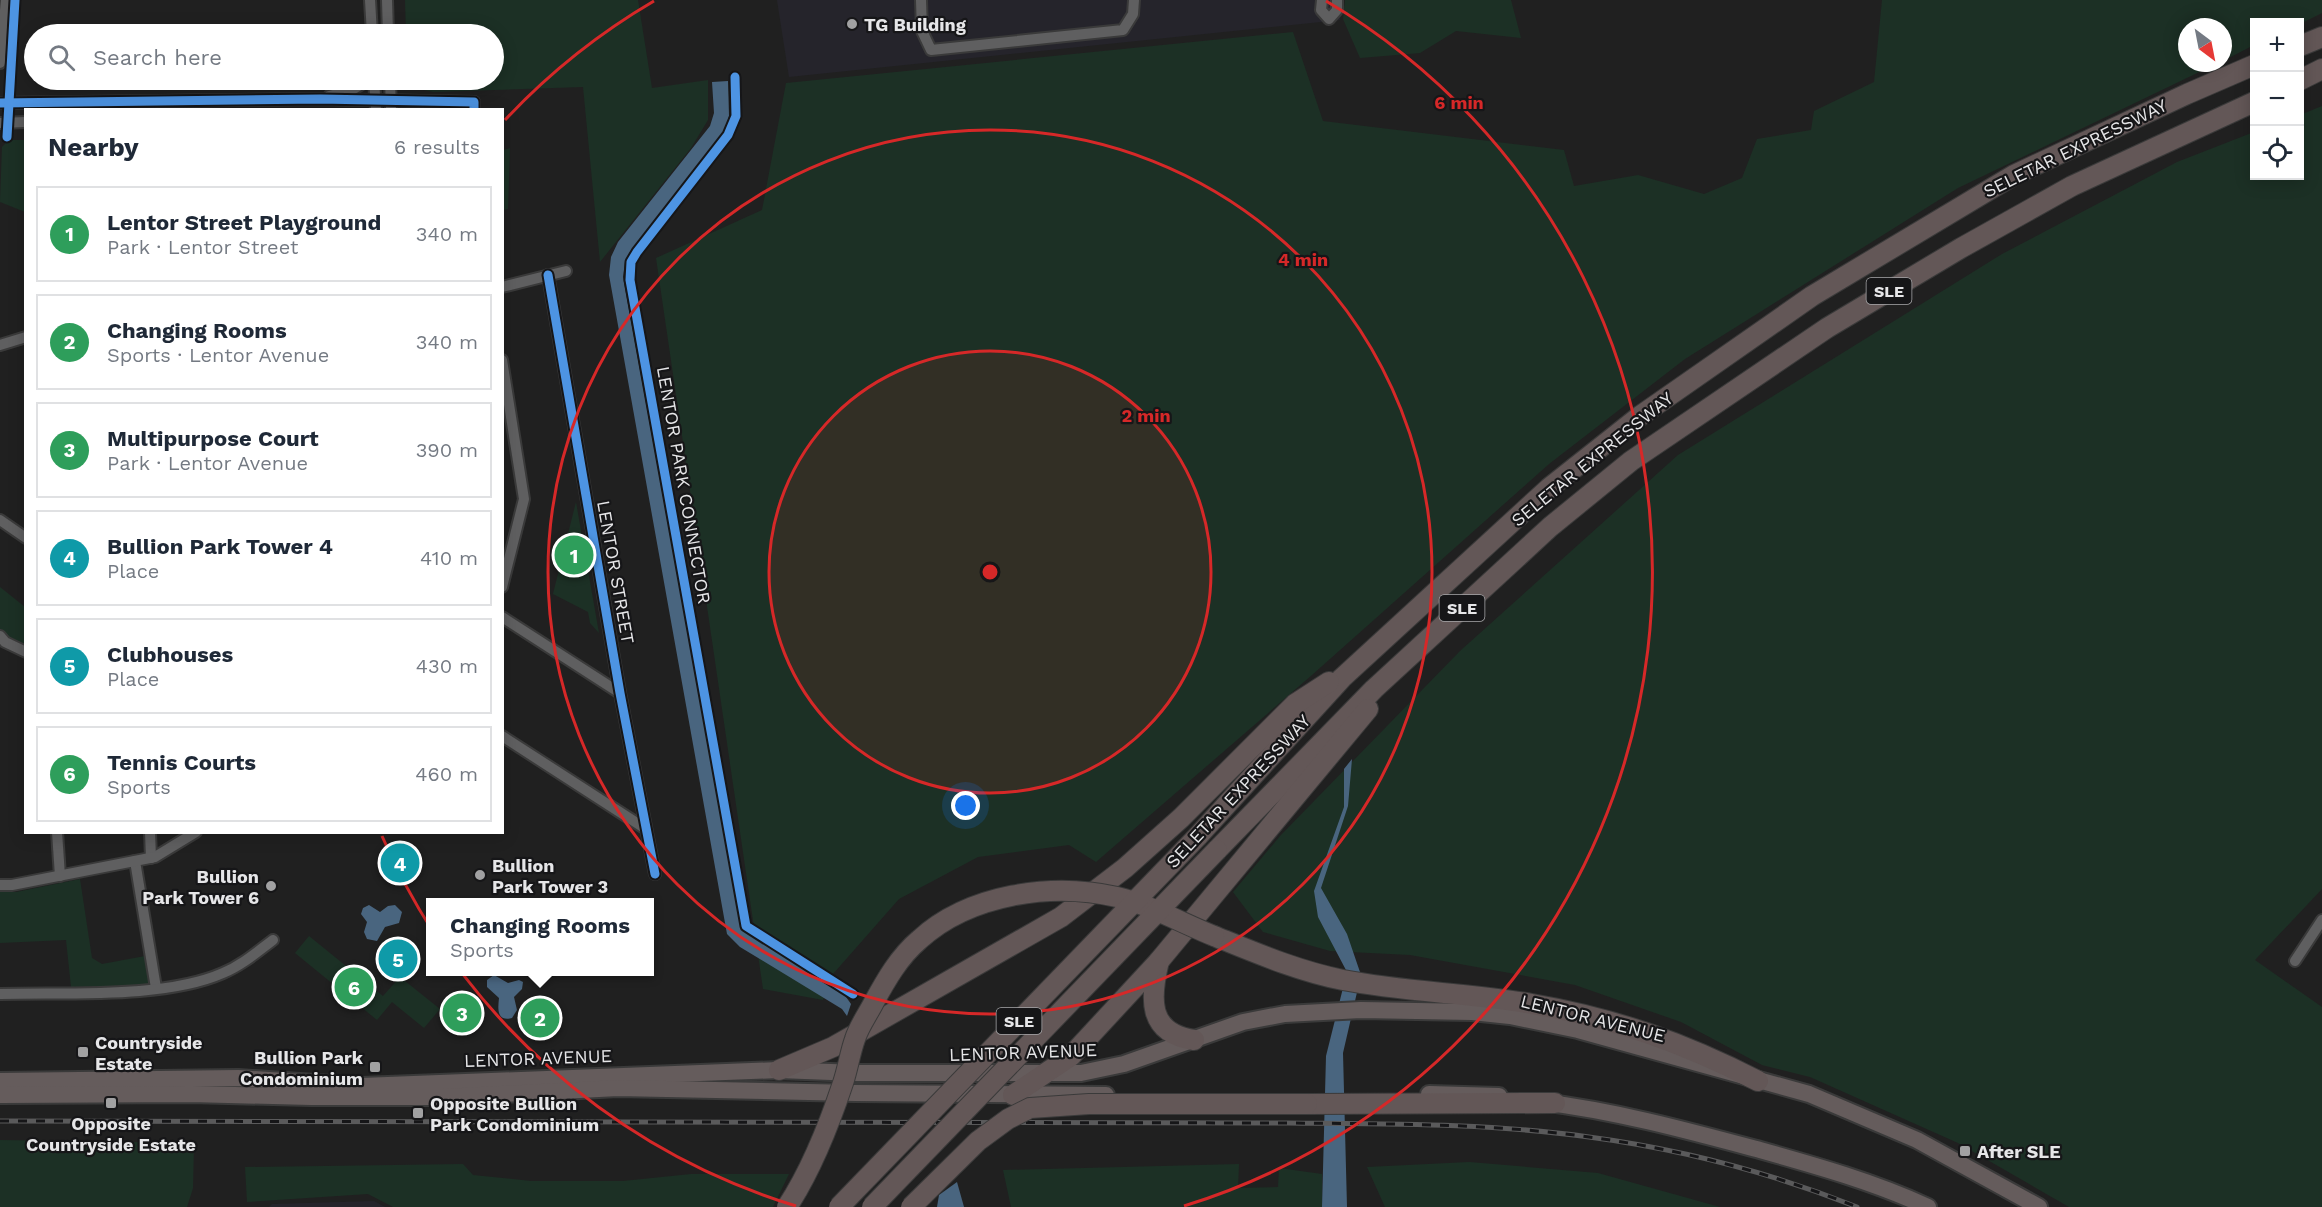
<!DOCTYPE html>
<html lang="en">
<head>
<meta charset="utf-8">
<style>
	body { margin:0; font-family:"Work Sans",sans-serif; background:#f2f2f3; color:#1f2937 }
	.controls { position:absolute; right:18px; top:18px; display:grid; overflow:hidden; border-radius:0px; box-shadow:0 3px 15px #0003 }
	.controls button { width:54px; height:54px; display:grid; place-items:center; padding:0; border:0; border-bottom:2px solid #e0e1e3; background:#fff; color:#1f2937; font:30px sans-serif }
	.compass { position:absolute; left:2178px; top:18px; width:54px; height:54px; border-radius:50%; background:#fff; box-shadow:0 3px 15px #0003; rotate:148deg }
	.you { position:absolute; left:966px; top:806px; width:21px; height:21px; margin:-15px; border:4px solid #fff; border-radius:50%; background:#1a73e8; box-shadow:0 0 0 9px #1a73e833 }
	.badge { display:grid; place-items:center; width:39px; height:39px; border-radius:50%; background:#7c3aed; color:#fff; font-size:20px; font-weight:700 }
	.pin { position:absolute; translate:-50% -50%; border:3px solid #fff; box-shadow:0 2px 6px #0006 }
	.popup { position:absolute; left:426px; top:898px; width:228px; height:78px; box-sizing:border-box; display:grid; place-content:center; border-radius:0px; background:#fff; filter:drop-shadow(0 2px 4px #0005); font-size:20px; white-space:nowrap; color:#747a83 }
	.popup b { font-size:22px; color:#1f2937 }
	.popup::after { content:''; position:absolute; left:50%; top:100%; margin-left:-12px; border:12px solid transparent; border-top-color:#fff }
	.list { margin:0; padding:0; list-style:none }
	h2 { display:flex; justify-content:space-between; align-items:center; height:78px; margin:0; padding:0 24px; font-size:26px }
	h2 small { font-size:20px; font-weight:400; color:#747a83 }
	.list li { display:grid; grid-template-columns:39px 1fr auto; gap:18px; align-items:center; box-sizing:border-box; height:96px; margin:0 12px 12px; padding:0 12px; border:2px solid #e0e1e3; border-radius:0px }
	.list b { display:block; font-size:22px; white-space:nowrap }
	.list p { margin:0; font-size:20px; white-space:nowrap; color:#747a83 }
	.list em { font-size:20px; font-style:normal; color:#747a83 }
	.icon { flex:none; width:33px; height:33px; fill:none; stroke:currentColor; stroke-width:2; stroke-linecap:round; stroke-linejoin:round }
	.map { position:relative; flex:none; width:2322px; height:1207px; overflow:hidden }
	.search { position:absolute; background:#fff; box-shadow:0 3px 15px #0003; left:24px; top:24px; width:480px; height:66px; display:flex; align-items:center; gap:15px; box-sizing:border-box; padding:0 21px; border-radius:33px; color:#747a83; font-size:22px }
	.panel { position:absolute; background:#fff; box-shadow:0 3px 15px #0003; left:24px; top:108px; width:480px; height:726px; border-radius:0px }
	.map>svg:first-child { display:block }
</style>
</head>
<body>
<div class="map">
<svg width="2322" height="1207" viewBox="0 0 2322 1207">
	<rect width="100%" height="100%" fill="#202020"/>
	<g fill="#25242b">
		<path d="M777 0H1342L1340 20 789 77Z"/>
		<path d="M374 1201 385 1207H269L272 1204Z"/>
	</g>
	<g fill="#1c3025">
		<path d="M405 0H638L652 88 708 80V120L691 148 600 262 583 87 434 92 408 87V80H494V34H406Z"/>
		<path d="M1345 0H1511L1521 38 1456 31 1420 53 1360 58 1343 19Z"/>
		<path d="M1882 0H2322V13L2300 24 2254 22V45L2223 61V27H2187V63H2218L1958 188 1685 359 1549 464 1312 675 1096 862 1069 845 978 857 899 899 833 974 823 1000 763 989 656 258 762 210 786 83 1293 32 1323 121 1564 150 1574 186 1638 175 1704 194 1742 178 1757 139 1811 130 1814 111 1874 82Z"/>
		<path d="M2322 106V889L2255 960 2322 1007V1207H2069L1958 1143 1810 1077 1762 1065 1681 1022 1575 985 1410 955 1330 951 1263 932 1233 892 1280 836 1460 651 1678 455 2002 254 2177 162 2254 132V176H2300V115Z"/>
		<path d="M9 140H25V212L0 202 2 147Z"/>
		<path d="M510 148 508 209 503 210V150Z"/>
		<path d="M576 502 599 633 590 623 588 612 553 594Z"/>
		<path d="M0 587 25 607V644L0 633Z"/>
		<path d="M80 879 92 958 102 964 145 956 149 985 71 987 66 940 0 943V891L16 892Z"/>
		<path d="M309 936 383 996 400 977 440 1009 424 1028 392 1002 377 1020 295 953Z"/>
		<path d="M455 997 479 1018 469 1029 445 1009Z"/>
		<path d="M0 1140 194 1143 193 1188 187 1207H0Z"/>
		<path d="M1469 1162 1598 1173 1720 1207H1385L1367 1167Z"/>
		<path d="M463 1164 473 1175 531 1181H623L691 1174H789L773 1207H393L368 1194 247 1202 245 1167Z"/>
		<path d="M1239 1164 1238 1188 1278 1187 1279 1168 1322 1174V1207H1011L1003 1170Z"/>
	</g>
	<g fill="#49657f">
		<path d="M728 81 729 116 725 131 630 252 625 262 623 277 741 926 744 931 844 994 851 1004 847 1016 842 1009 740 947 727 934 609 275 611 257 618 242 710 126 714 113 712 82Z"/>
		<path d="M1352 759 1348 806 1321 888 1347 934 1361 975 1343 1053 1347 1207H1322L1326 1056 1347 972 1318 917 1314 891 1344 807V769Z"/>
		<path d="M395 905 402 912 399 923 385 927 377 941 367 939 364 932 367 922 361 914 363 908 369 905 380 912 388 906Z"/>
		<path d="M494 975 508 983 519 980 523 982 522 989 514 997 517 1010 512 1018C496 1022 498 1008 499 998L487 987V980Z"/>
		<path d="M957 1182 964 1207H937L939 1195Z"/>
	</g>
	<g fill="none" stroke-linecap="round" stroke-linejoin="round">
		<defs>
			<g id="street">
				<path d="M370 0 372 34"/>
				<path d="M387 0 388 34"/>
				<path d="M921 0 922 31 931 50 1123 30 1133 14 1134 0"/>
				<path d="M1322 0 1321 10 1329 19 1337 10V0"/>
				<path d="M0 63 6 0"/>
				<path d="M374 80 376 110"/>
				<path d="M390 80 391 110"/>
				<path d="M329 96 352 90 368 80"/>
				<path d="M0 103 320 99 474 102V110"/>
				<path d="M0 123 26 122"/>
				<path d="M548 275 620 693 655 874"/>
				<path d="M502 287 566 271"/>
				<path d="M0 345 26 337"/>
				<path d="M502 360 524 499 502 587"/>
				<path d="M0 520 26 538"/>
				<path d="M502 617 620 693"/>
				<path d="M0 636 5 642 26 652"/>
				<path d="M502 736 646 829"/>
				<path d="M57 832 60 876"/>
				<path d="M150 832 151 858"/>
				<path d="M135 861 156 988"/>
				<path d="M0 885H12L155 857 196 832"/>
				<path d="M2295 961 2322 920"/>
				<path d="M0 994C65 992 164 999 223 973 242 965 257 952 273 940"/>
			</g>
			<g id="primary">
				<path d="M0 1081 238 1078 362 1086 779 1070 857 1073H1081L1124 1064 1243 1022 1285 1014 1361 1010 1472 1012 1510 1016 1578 1030 1809 1094 1917 1140 2039 1207"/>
				<path d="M1429 1094 1499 1096"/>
				<path d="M0 1095 191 1094 311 1097H443L618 1088 855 1093 1106 1095"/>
				<path d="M1542 1102C1616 1111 1689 1131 1760 1150 1817 1166 1874 1182 1928 1207"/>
			</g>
			<g id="highway">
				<path d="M2300 46 2322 37"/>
				<path d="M2300 80 2322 69"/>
				<path d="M1198 836 1342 678 1549 488 1640 416 1812 296 2014 175 2187 94 2254 65"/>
				<path d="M1217 850 1374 689 1550 527 1631 461 1827 328 1961 248 2072 186 2254 102"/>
				<path d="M1214 936C1256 953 1298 971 1343 980 1405 992 1469 993 1532 1004 1614 1018 1684 1043 1758 1081"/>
				<path d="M1159 961C1150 998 1147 1033 1194 1040"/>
				<path d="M779 1070 833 1047 1061 917 1125 868 1181 818 1295 704 1329 682"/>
				<path d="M1013 1095 1071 1056 1159 961 1368 709"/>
				<path d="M1307 1104 1555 1103"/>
			</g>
		</defs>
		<use href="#street" stroke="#3a3a3a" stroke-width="14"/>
		<use href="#primary" stroke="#3a3a3a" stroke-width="20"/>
		<use href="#highway" stroke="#3a3a3a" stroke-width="22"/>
		<use href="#street" stroke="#5f5f60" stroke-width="10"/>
		<use href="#primary" stroke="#655c5c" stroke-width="16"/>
		<use href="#highway" stroke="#635757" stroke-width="20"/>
		<defs>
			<path id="rail" d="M0 1121 1288 1123C1388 1124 1489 1123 1589 1137 1680 1149 1772 1173 1857 1207"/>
		</defs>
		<use href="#rail" stroke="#5a5a5b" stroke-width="5"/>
		<use href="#rail" stroke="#161618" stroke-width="3" stroke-dasharray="9" stroke-linecap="butt"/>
		<defs>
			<g id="highway-bridge">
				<path d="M787 1207C812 1169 829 1125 843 1083 848 1068 850 1053 855 1039 859 1026 868 1014 874 1002 886 980 899 957 919 940 969 894 1052 882 1117 897 1148 904 1184 924 1214 936"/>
				<path d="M839 1207 1198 836"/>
				<path d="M872 1207 1217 850"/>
				<path d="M911 1207 978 1141 1008 1119 1030 1108 1089 1104H1307"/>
			</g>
		</defs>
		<use href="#highway-bridge" stroke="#3a3a3a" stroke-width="22" stroke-linecap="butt"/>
		<use href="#highway-bridge" stroke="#635757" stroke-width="20"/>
		<defs>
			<g id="cycleway">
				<path d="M735 77 736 116 728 135 637 252 631 262 630 280 746 926 853 994"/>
				<path d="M0 103 320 99 474 102V110"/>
				<path d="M7 137 15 0"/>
				<path d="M548 275 620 693 655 874"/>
			</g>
		</defs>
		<use href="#cycleway" stroke="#161618" stroke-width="13"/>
		<use href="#cycleway" stroke="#4d94e3" stroke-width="9"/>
	</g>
	<circle cx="990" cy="572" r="221" fill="#d62828" fill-opacity=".12"/>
	<g fill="none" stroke="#d62828" stroke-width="3">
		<circle cx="990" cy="572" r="221"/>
		<circle cx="990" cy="572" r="442"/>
		<path d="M796 1206A663 663 0 0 1 382 836M505 120A663 663 0 0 1 654 1M1326 1A663 663 0 0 1 1184 1206"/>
	</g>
	<g fill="#a1a1a2" stroke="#161618" stroke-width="2">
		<circle cx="852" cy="24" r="6"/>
		<circle cx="480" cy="875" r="6"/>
		<circle cx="271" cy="886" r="6"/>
		<rect x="77" y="1046" width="12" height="12" rx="3"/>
		<rect x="369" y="1061" width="12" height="12" rx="3"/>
		<rect x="105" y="1097" width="12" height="12" rx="3"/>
		<rect x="412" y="1107" width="12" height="12" rx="3"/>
		<rect x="1959" y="1145" width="12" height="12" rx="3"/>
	</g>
	<g text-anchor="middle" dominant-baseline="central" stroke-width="4.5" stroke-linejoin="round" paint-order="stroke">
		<g fill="#161618" stroke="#a8a8aa" stroke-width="1.5">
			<rect x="1866.5" y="278" width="45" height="26" rx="4.5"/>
			<rect x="1439.5" y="595" width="45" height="26" rx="4.5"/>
			<rect x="996.5" y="1008" width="45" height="26" rx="4.5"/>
		</g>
		<g font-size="16" font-weight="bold" fill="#e6e6e8">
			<text x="1889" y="291">SLE</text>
			<text x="1462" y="608">SLE</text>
			<text x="1019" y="1021">SLE</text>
		</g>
		<g font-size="18" font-weight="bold" fill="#e6e6e8" stroke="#161618" text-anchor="start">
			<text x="864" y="24">TG Building</text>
			<text x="492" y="865">Bullion<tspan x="492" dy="21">Park Tower 3</tspan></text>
			<text x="259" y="876" text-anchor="end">Bullion<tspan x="259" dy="21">Park Tower 6</tspan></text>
			<text x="95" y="1042">Countryside<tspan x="95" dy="21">Estate</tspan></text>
			<text x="363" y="1057" text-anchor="end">Bullion Park<tspan x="363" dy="21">Condominium</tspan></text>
			<text x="430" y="1103">Opposite Bullion<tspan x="430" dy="21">Park Condominium</tspan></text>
			<text x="111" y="1123" text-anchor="middle">Opposite<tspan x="111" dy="21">Countryside Estate</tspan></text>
			<text x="1977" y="1151">After SLE</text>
		</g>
		<g font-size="18" fill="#e6e6e8" stroke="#161618">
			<text transform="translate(2075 148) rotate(-26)">SELETAR EXPRESSWAY</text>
			<text transform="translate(1592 459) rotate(-39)">SELETAR EXPRESSWAY</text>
			<text transform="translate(684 485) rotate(80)">LENTOR PARK CONNECTOR</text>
			<text transform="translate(616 572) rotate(80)">LENTOR STREET</text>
			<text transform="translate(1238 791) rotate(-47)">SELETAR EXPRESSWAY</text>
			<text transform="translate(1593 1018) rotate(14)">LENTOR AVENUE</text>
			<text transform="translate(1023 1052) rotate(-2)">LENTOR AVENUE</text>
			<text transform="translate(538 1058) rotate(-2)">LENTOR AVENUE</text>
		</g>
	</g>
	<circle cx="990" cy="572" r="9" fill="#d62828" stroke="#161618" stroke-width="3"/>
	<g font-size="18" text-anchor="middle" font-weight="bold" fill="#d62828" stroke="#161618" stroke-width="4.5" stroke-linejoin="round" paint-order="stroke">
		<text x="1459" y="109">6 min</text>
		<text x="1303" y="266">4 min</text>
		<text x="1146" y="422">2 min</text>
	</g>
</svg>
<div class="controls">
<button>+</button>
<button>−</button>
<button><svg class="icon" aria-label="locate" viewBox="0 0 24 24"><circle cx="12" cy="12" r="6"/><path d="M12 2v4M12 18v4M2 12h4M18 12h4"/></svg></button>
</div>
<svg class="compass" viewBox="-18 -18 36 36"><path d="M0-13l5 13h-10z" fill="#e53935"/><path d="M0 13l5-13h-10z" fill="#747a83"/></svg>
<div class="you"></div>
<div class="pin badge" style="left:574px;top:555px;background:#2e9e5b">1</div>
<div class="pin badge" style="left:540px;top:1018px;background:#2e9e5b">2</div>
<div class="popup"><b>Changing Rooms</b>Sports</div>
<div class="pin badge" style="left:462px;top:1013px;background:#2e9e5b">3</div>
<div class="pin badge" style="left:400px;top:863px;background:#0f9aa8">4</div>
<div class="pin badge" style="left:398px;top:959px;background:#0f9aa8">5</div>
<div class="pin badge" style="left:354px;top:987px;background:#2e9e5b">6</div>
<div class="search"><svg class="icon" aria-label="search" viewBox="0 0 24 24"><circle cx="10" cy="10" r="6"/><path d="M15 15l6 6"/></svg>Search here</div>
<section class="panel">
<h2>Nearby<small>6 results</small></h2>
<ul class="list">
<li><span class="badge" style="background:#2e9e5b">1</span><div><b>Lentor Street Playground</b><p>Park · Lentor Street</p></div><em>340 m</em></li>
<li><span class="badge" style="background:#2e9e5b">2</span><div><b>Changing Rooms</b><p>Sports · Lentor Avenue</p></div><em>340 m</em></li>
<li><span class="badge" style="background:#2e9e5b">3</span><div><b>Multipurpose Court</b><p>Park · Lentor Avenue</p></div><em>390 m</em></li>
<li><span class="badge" style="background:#0f9aa8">4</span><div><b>Bullion Park Tower 4</b><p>Place</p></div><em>410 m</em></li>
<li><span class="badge" style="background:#0f9aa8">5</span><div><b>Clubhouses</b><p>Place</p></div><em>430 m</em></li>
<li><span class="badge" style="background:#2e9e5b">6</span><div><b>Tennis Courts</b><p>Sports</p></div><em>460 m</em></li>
</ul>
</section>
</div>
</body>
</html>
